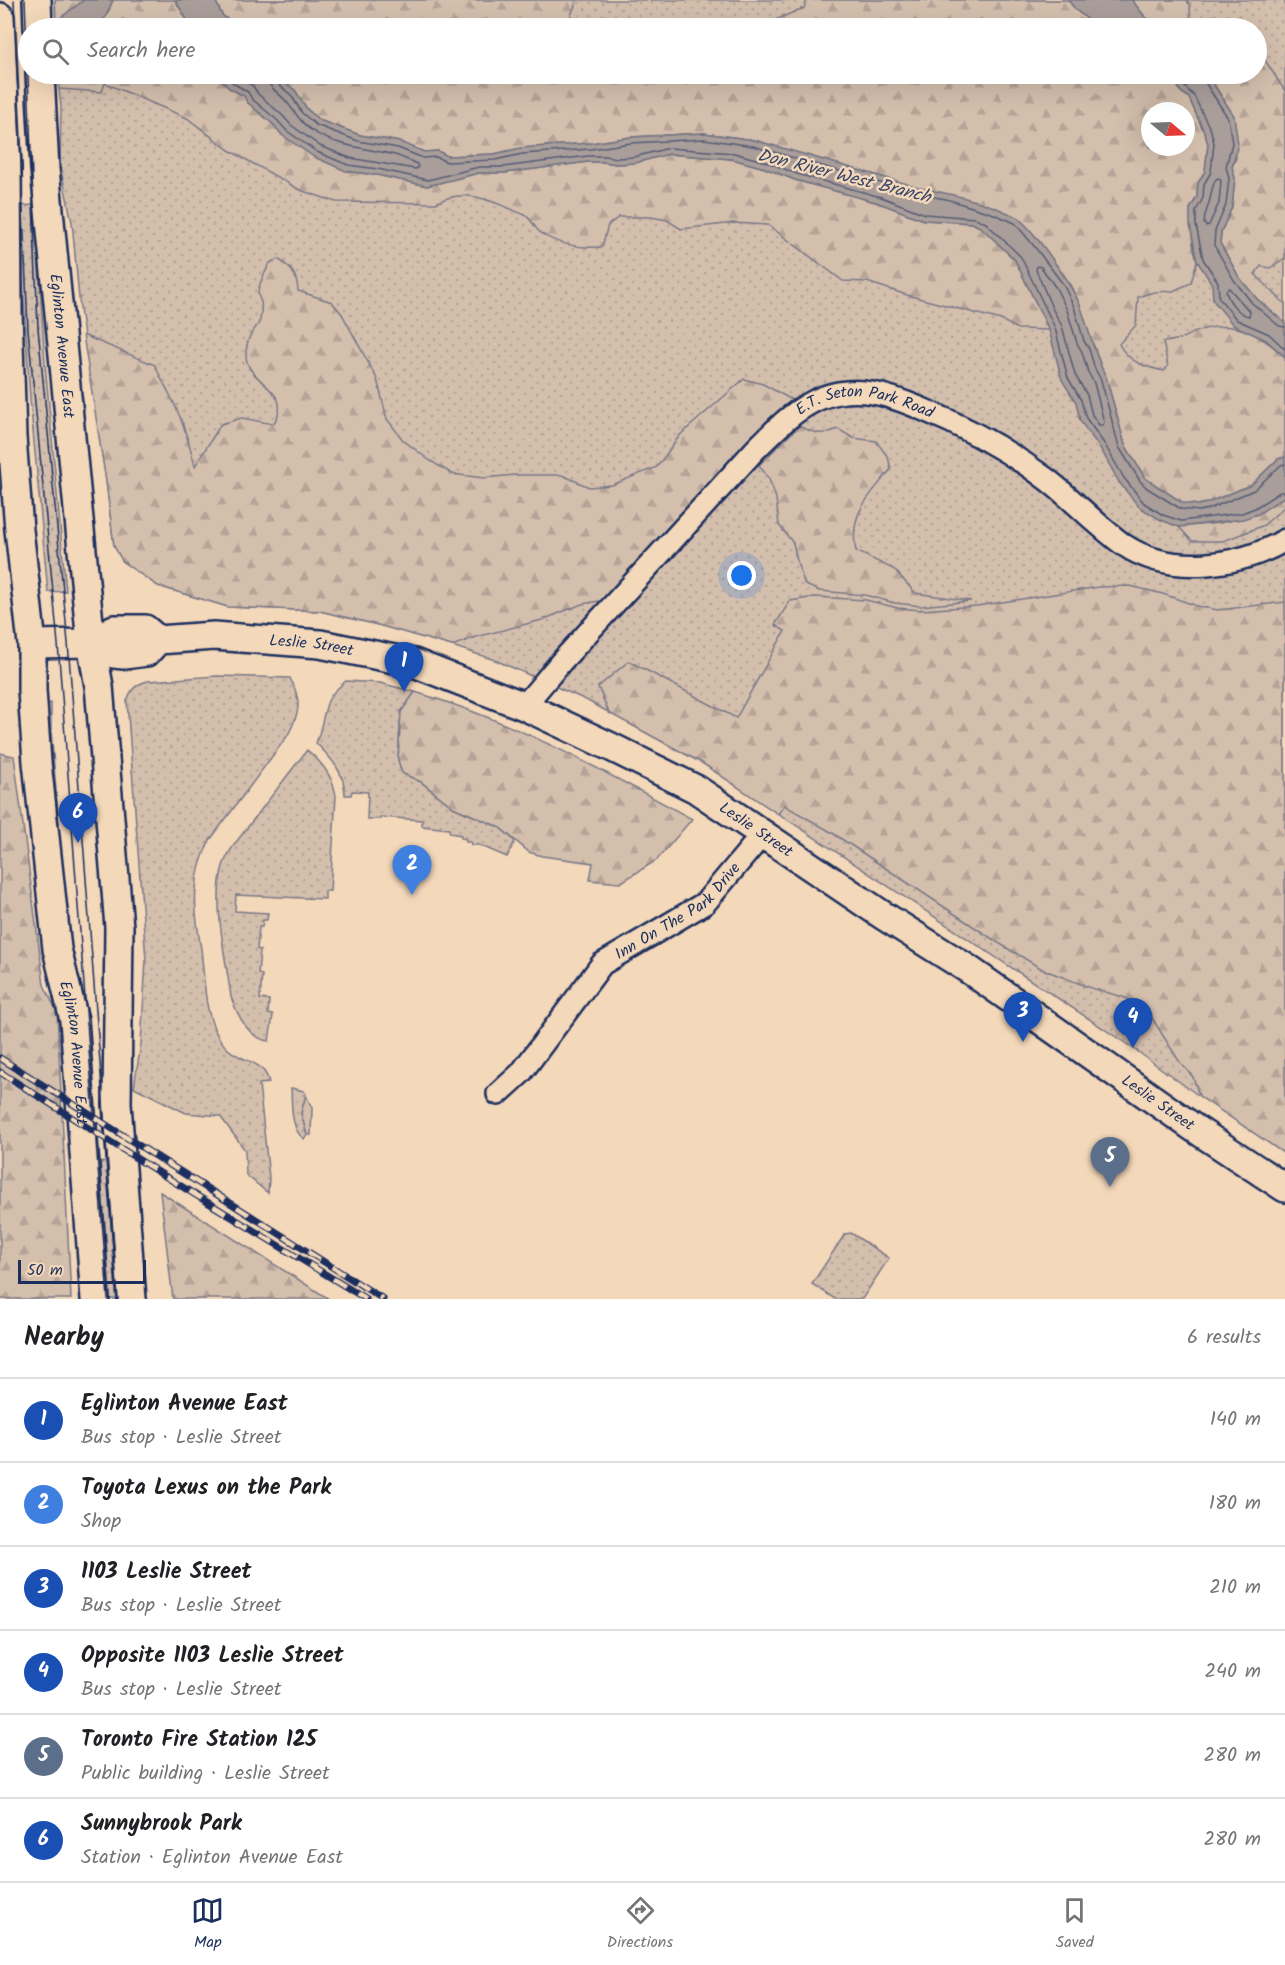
<!DOCTYPE html>
<html lang="en">
<head>
<meta charset="utf-8">
<style>
	body { margin:0; font-family:Kalam,sans-serif; background:#f6f6f6; color:#202124 }
	.compass { position:absolute; left:1141px; top:102px; width:54px; height:54px; border-radius:50%; background:#fff; box-shadow:0 6px 24px #0002; rotate:109deg }
	.scale { position:absolute; left:18px; bottom:15px; width:128px; box-sizing:border-box; padding-left:6px; border:3px solid #1b2f5e; border-top:0; font-size:16px; line-height:21px; white-space:nowrap; color:#1b2f5e; -webkit-text-stroke:4px #f4d8ba; paint-order:stroke }
	.you { position:absolute; left:742px; top:576px; width:21px; height:21px; margin:-15px; border:4px solid #fff; border-radius:50%; background:#1a73e8; box-shadow:0 0 0 9px #1a73e833 }
	.badge { display:grid; place-items:center; width:39px; height:39px; border-radius:50%; background:#1b2f5e; color:#fff; font-size:20px; font-weight:700 }
	.pin { position:absolute; translate:-50% -50px; filter:drop-shadow(0 2px 3px #0008) }
	.pin::after { content:''; position:absolute; top:32px; width:21px; height:18px; background:inherit; clip-path:polygon(0 0,100% 0,50% 100%) }
	.list { margin:0; padding:0; list-style:none }
	h2 { display:flex; justify-content:space-between; align-items:center; height:78px; margin:0; padding:0 24px; font-size:26px }
	h2 small { font-size:20px; font-weight:400; color:#757577 }
	.list li { display:grid; grid-template-columns:39px 1fr auto; gap:18px; align-items:center; box-sizing:border-box; height:84px; padding:0 24px; border-top:2px solid #e0e0e0 }
	.list b { display:block; font-size:22px; white-space:nowrap }
	.list p { margin:0; font-size:20px; white-space:nowrap; color:#757577 }
	.list em { font-size:20px; font-style:normal; color:#757577 }
	.icon { flex:none; width:33px; height:33px; fill:none; stroke:currentColor; stroke-width:2; stroke-linecap:round; stroke-linejoin:round }
	.map { position:relative; flex:none; width:1285px; height:1299px; overflow:hidden }
	.search { position:absolute; background:#fff; box-shadow:0 6px 24px #0002; left:18px; right:18px; top:18px; height:66px; display:flex; align-items:center; gap:15px; box-sizing:border-box; padding:0 21px; border-radius:33px; color:#757577; font-size:22px }
	.sheet { height:582px; background:#fff }
	nav { display:flex; justify-content:space-around; align-items:center; box-sizing:border-box; height:84px; border-top:2px solid #e0e0e0; background:#fff; font-size:16px; color:#757577 }
	nav a { display:grid; justify-items:center; gap:3px }
	nav .on { color:#1b2f5e }
	.map>svg:first-child { display:block }
</style>
</head>
<body>
<div class="map">
<svg width="1285" height="1299" viewBox="0 0 1285 1299">
	<defs>
		<pattern id="grass-dots" width="8" height="8" patternUnits="userSpaceOnUse" patternTransform="scale(1.5)"><rect width="8" height="8" fill="#d4bfad"/><path d="M2 2h.1M6 6h.1" fill="none" stroke="#b5a497" stroke-width="1.8" stroke-linecap="round"/></pattern>
		<pattern id="forest-firs" width="22" height="20" patternUnits="userSpaceOnUse" patternTransform="scale(1.5)"><rect width="22" height="20" fill="#d4bfad"/><path d="M5 1l3.5 6h-7zM16 11l3.5 6h-7z" fill="#b5a497"/></pattern>
	</defs>
	<rect width="100%" height="100%" fill="#f4d8ba"/>
	<filter id="ink" filterUnits="userSpaceOnUse"><feTurbulence type="fractalNoise" baseFrequency=".0167" numOctaves="2"/><feDisplacementMap in="SourceGraphic" scale="12" xChannelSelector="R" yChannelSelector="G"/><feConvolveMatrix kernelMatrix="1 2 1 2 8 2 1 2 1" color-interpolation-filters="sRGB"/></filter>
	<g filter="url(#ink)">
		<g fill="url(#grass-dots)" stroke="#787786" stroke-width="1.5" fill-rule="evenodd">
			<path d="M55 0H1285V1154L1199 1096 1130 1046 702 763 586 700 495 660 452 646 382 626 320 611 228 607 158 586 123 562 114 546 106 481 80 309 72 222 60 165 61 106 57 74H1256V28H56ZM1150 111H1186V147H1150Z"/>
			<path d="M35 205 45 363 66 591 48 592 30 399 18 206Z"/>
			<path d="M217 676 290 678C302 701 300 712 288 735L210 840C202 856 197 871 196 889 194 909 198 929 201 949 205 980 203 1021 225 1046 239 1063 264 1058 269 1083L259 1084 269 1178 268 1193 246 1175 245 1150 220 1116 186 1113 134 1087 141 1044 146 960 127 701C131 689 136 684 148 681Z"/>
			<path d="M346 681 380 683 415 692 401 712 398 760 402 773 421 782 453 807 499 827 515 841 507 857 479 845H471V842H466V839L461 838V835L450 833 449 829 422 826V820L380 817V819H367L368 792 352 791 351 795H345C345 773 331 758 316 743 322 729 323 711 329 699 332 692 340 686 346 681Z"/>
			<path d="M307 750C322 762 333 777 336 796L330 891H325V899L236 895 235 911 268 913 267 920H263L262 927H259L257 949 260 950 258 974 262 975 260 999 269 1000 268 1014 273 1015 269 1041C249 1039 237 1014 231 997 226 958 212 903 223 866 226 857 231 849 237 841Z"/>
			<path d="M291 1088 304 1091 306 1095 301 1113 307 1135 304 1139C290 1129 292 1104 291 1088Z"/>
			<path d="M110 1162 120 1299H106L95 1163Z"/>
			<path d="M851 1233 889 1258 862 1299H835L812 1284 845 1234Z"/>
		</g>
		<g fill="url(#forest-firs)" stroke="#787786" stroke-width="1.5" fill-rule="evenodd">
			<path d="M55 0H84L56 22Z"/>
			<path d="M113 0H175L192 28H92L105 18Z"/>
			<path d="M215 0H577L570 18 587 28H238L222 15Z"/>
			<path d="M807 0H1068L1076 10 1098 28H772L775 20 804 8Z"/>
			<path d="M1132 0H1187L1190 6 1191 28H1162L1145 17Z"/>
			<path d="M1257 48 1285 91V258L1270 268 1261 266 1255 274 1285 304V323L1257 299 1239 277 1220 243 1221 232 1232 207 1235 178 1232 167 1236 158 1234 116 1207 74H1256Z"/>
			<path d="M57 74H216L229 88 244 96 247 102 274 125 282 135 358 173 377 175 427 186 479 173H504L588 162H605L616 164 635 163 668 154 732 159 765 168 795 180 879 203 924 220 972 223 982 228 1015 260 1049 330 1018 329 1001 320 907 295 867 282 843 281 768 225 734 223 681 229 667 220 651 217H619L608 225 602 247C582 248 559 246 541 233 534 228 533 220 525 215 496 203 467 186 436 203L336 202 300 190 229 150 187 118 105 83 102 92 59 89Z"/>
			<path d="M278 74H1168L1175 79 1180 91 1189 98 1205 134 1208 144 1205 171 1198 183 1197 197 1190 209 1193 244 1197 261 1191 283 1173 291 1154 292 1138 297 1136 325 1119 344C1128 362 1145 367 1164 371L1168 366 1163 342C1182 341 1187 334 1204 329 1238 320 1261 335 1285 357V457L1278 459 1251 485 1207 503 1198 505 1183 503 1145 478 1125 445 1106 377 1101 367 1094 346 1090 339 1080 305 1068 281 1039 242 1018 218 982 203 924 189 754 140 704 133 631 137 591 143 521 148 494 154 447 156 438 151 424 152 400 142 360 135 319 120 307 109 295 91 284 82ZM1150 111H1186V147H1150Z"/>
			<path d="M278 259C292 268 297 275 298 291L332 302 342 314 377 379 387 419 403 440 429 460 452 474 484 478 515 475H562L589 487 612 485 657 467 680 435 744 379 763 384 792 400 731 462 605 600 582 604 542 620 476 637 452 646 382 626 320 611 228 607 158 586 123 562 114 546 106 481 83 335 155 365C161 380 170 393 176 408 185 427 190 446 195 466L221 424 242 418 273 424C293 396 261 387 249 367 244 358 246 344 250 336 253 330 258 326 260 320 261 314 262 307 261 302 260 300 258 295 258 293 258 284 266 271 270 263Z"/>
			<path d="M799 426C816 434 820 436 838 429L853 438 876 441 888 457 891 469C870 496 848 513 856 551L895 570 915 593 971 601 921 606 895 603 865 595 820 591 805 585 798 565 793 543 779 525 776 498 769 479 759 465Z"/>
			<path d="M1285 496V506L1264 525 1247 532 1223 541H1192L1179 527 1220 523 1258 514Z"/>
			<path d="M1130 586 1163 594 1197 606 1218 610 1285 602V1154L1199 1096 1193 1077 1179 1061 1145 1007 1123 997 1091 988 1042 969 997 942 831 832 784 805 778 814 702 763 609 713 598 687 629 661 736 718 785 631 775 625 790 601 815 597 866 600 898 608 921 610 977 606 1099 587Z"/>
			<path d="M415 692C514 721 602 770 692 819L657 860 620 883 590 880 593 863 542 856 529 852 499 827 453 807 421 782 402 773 398 760 401 712Z"/>
			<path d="M0 753 14 756 44 985 57 1012 71 1299H0Z"/>
			<path d="M160 1192 329 1299H173Z"/>
		</g>
		<g fill="#d4bfad" stroke="#787786" stroke-width="1.5">
			<path d="M51 703V730L69 948 66 947 45 705Z"/>
			<path d="M306 1095 312 1108 311 1135H307L301 1113Z"/>
		</g>
		<g fill="#aa9e9a" stroke="#717282" stroke-width="1.5">
			<path d="M84 0H113L105 18 92 28H47Z"/>
			<path d="M175 0H215L222 15 238 28H192Z"/>
			<path d="M1068 0H1132L1145 17 1162 28H1098L1076 10Z"/>
			<path d="M216 74H278L284 82 295 90 307 109 319 120 360 135 400 142 424 152 438 151 447 156 494 154 521 148 591 143 631 137 704 133 754 140 924 189C952 194 991 203 1016 217 1031 225 1073 287 1080 305 1089 329 1094 354 1106 377L1125 445 1145 478 1183 503 1198 505 1207 503 1251 485 1278 459 1285 457V496L1258 514 1243 519 1179 527 1161 520 1139 507 1119 482 1100 448 1080 421 1076 402 1062 380 1049 330 1015 260 982 228 972 223 924 220 879 203 795 180 765 168 732 159 669 154 635 163 616 164 605 162H588L504 173H479L427 186 377 175 346 171 314 157 282 135 274 125 247 102 244 96 229 88Z"/>
			<path d="M1168 74H1207L1234 116 1238 144 1232 167 1235 178 1232 207 1221 232 1220 243 1239 277 1257 299 1285 323V357L1266 340 1233 325 1213 300 1212 284 1197 261 1190 225V209L1197 197 1198 183 1205 171 1208 144 1205 134 1189 98 1180 91 1175 79Z"/>
		</g>
		<path fill="#f4d8ba" d="M28 40V72L6 78 0 43H24Z"/>
		<g fill="none" stroke-linecap="round" stroke-linejoin="round">
			<g stroke="#545b76" stroke-width="1.5">
				<path d="M224 74 233 83 248 92 252 99 277 120 287 131 317 152 348 165 378 169 428 180 479 167H503L588 156H605L616 158 634 157 669 148 734 153 767 162 797 174 881 197 925 214 975 218 986 223 1021 257 1055 328 1068 378 1081 400 1086 418 1105 445 1124 478 1144 503 1163 515 1181 521 1242 513 1255 508 1280 492H1285"/>
				<path d="M234 74 253 86 258 94 282 115 291 125 320 146 350 158 415 169 418 168 417 164C410 161 402 157 395 155 368 148 335 147 311 130 299 122 294 109 284 99 276 91 267 86 266 74"/>
				<path d="M274 74 275 78 279 85 291 95 302 113 316 125 358 141 398 148 423 158 436 157 447 162 495 160 522 154 591 149 631 143 704 139 753 146 922 195 946 199 994 214 1015 223 1034 246 1063 284 1074 307 1084 341 1089 349 1095 369 1101 380 1119 447 1140 481 1147 488 1181 509 1199 511 1209 509 1254 490 1281 465 1285 464"/>
				<path d="M1177 74 1185 87 1194 96 1211 131 1214 143 1211 172 1204 184 1203 198 1196 211V225L1203 259 1218 282 1219 298 1237 320 1269 334 1285 349"/>
				<path d="M1203 74V79L1228 118 1232 143 1226 167 1229 178 1226 205 1215 231 1214 245 1234 280 1252 303 1279 326 1285 327"/>
				<path d="M1219 178 1221 181 1219 203 1209 225 1206 226 1204 224C1204 211 1208 210 1210 199 1212 191 1212 186 1216 179Z"/>
				<path d="M1037 266 1041 267 1056 288 1067 310 1077 343 1082 352 1088 372 1094 383 1104 422 1103 425H1099L1092 415 1087 395 1075 375 1062 326 1052 308 1036 270Z"/>
				<path d="M1229 288 1250 312 1249 316C1239 315 1228 301 1226 291Z"/>
			</g>
			<defs>
				<g id="minor">
					<path id="s1" d="M524 706 561 662 754 451C774 431 794 409 821 398 857 384 889 395 922 409 966 427 1006 449 1045 478 1072 498 1096 525 1124 545 1170 576 1240 567 1285 540"/>
					<path id="s2" d="M498 1094 521 1073 602 964 705 903 762 835"/>
				</g>
				<g id="major">
					<path d="M37 0 38 28"/>
					<path id="s3" d="M0 17 7 166 8 312 12 437 19 530 32 644V690L37 762 57 949 74 1020 95 1299"/>
					<path id="s4" d="M40 74 45 169 91 643 99 686 119 927 117 1104 132 1299"/>
					<path d="M91 643 114 629H145L158 640"/>
					<path id="s5" d="M32 644 91 643 114 654 124 655 147 652 158 640 214 636 320 644 414 663 524 706 611 747 696 789 884 916 968 969 1194 1128 1285 1188"/>
				</g>
			</defs>
			<use href="#minor" stroke="#1b2f5e" stroke-width="26"/>
			<use href="#major" stroke="#1b2f5e" stroke-width="32"/>
			<use href="#minor" stroke="#f4d8ba" stroke-width="21"/>
			<use href="#major" stroke="#f4d8ba" stroke-width="27"/>
			<g stroke="#1b2f5e" stroke-width="1.5">
				<path d="M14 0 28 329 58 644 108 1299"/>
				<path d="M25 0 38 328 68 643 118 1299"/>
			</g>
			<defs>
				<g id="rail">
					<path d="M0 1058 383 1299"/>
					<path d="M0 1072 163 1175 366 1299"/>
				</g>
			</defs>
			<use href="#rail" stroke="#1b2f5e" stroke-width="7"/>
			<use href="#rail" stroke="#f4d8ba" stroke-width="4.5" stroke-dasharray="14" stroke-linecap="butt"/>
		</g>
	</g>
	<g text-anchor="middle" dominant-baseline="central" stroke-width="5" stroke-linejoin="round" paint-order="stroke">
		<g font-size="16" fill="#1b2f5e" stroke="#f4d8ba">
			<text stroke="none"><textPath href="#s4" startOffset="273">Eglinton Avenue East</textPath></text>
			<text stroke="none"><textPath href="#s1" startOffset="474">E.T. Seton Park Road</textPath></text>
			<text stroke="none"><textPath href="#s5" startOffset="288">Leslie Street</textPath></text>
			<text stroke="none"><textPath href="#s5" startOffset="774">Leslie Street</textPath></text>
			<text stroke="none"><textPath href="#s2" startOffset="260">Inn On The Park Drive</textPath></text>
			<text stroke="none"><textPath href="#s3" startOffset="1040">Eglinton Avenue East</textPath></text>
			<text stroke="none"><textPath href="#s5" startOffset="1260">Leslie Street</textPath></text>
		</g>
		<g font-size="18" font-style="italic" fill="#38456a" stroke="#f4d8ba">
			<text transform="translate(844 177) rotate(14)">Don River West Branch</text>
		</g>
	</g>
</svg>
<svg class="compass" viewBox="-18 -18 36 36"><path d="M0-13l5 13h-10z" fill="#e53935"/><path d="M0 13l5-13h-10z" fill="#757577"/></svg>
<div class="scale">50 m</div>
<div class="you"></div>
<div class="pin badge" style="left:404px;top:692px;background:#1a4fb4">1</div>
<div class="pin badge" style="left:412px;top:895px;background:#3f7fe0">2</div>
<div class="pin badge" style="left:1023px;top:1042px;background:#1a4fb4">3</div>
<div class="pin badge" style="left:1133px;top:1048px;background:#1a4fb4">4</div>
<div class="pin badge" style="left:1110px;top:1187px;background:#5c6f8a">5</div>
<div class="pin badge" style="left:78px;top:843px;background:#1a4fb4">6</div>
<div class="search"><svg class="icon" aria-label="search" viewBox="0 0 24 24"><circle cx="10" cy="10" r="6"/><path d="M15 15l6 6"/></svg>Search here</div>
</div>
<section class="sheet">
<h2>Nearby<small>6 results</small></h2>
<ul class="list">
<li><span class="badge" style="background:#1a4fb4">1</span><div><b>Eglinton Avenue East</b><p>Bus stop · Leslie Street</p></div><em>140 m</em></li>
<li><span class="badge" style="background:#3f7fe0">2</span><div><b>Toyota Lexus on the Park</b><p>Shop</p></div><em>180 m</em></li>
<li><span class="badge" style="background:#1a4fb4">3</span><div><b>1103 Leslie Street</b><p>Bus stop · Leslie Street</p></div><em>210 m</em></li>
<li><span class="badge" style="background:#1a4fb4">4</span><div><b>Opposite 1103 Leslie Street</b><p>Bus stop · Leslie Street</p></div><em>240 m</em></li>
<li><span class="badge" style="background:#5c6f8a">5</span><div><b>Toronto Fire Station 125</b><p>Public building · Leslie Street</p></div><em>280 m</em></li>
<li><span class="badge" style="background:#1a4fb4">6</span><div><b>Sunnybrook Park</b><p>Station · Eglinton Avenue East</p></div><em>280 m</em></li>
</ul>
</section>
<nav>
<a class="on"><svg class="icon" aria-label="map" viewBox="0 0 24 24"><path d="M3 6l6-2 6 2 6-2v14l-6 2-6-2-6 2zM9 4v14M15 6v14"/></svg>Map</a>
<a><svg class="icon" aria-label="directions" viewBox="0 0 24 24"><path d="M12 3l9 9-9 9-9-9zM9 14v-3h6M13 9l2 2-2 2"/></svg>Directions</a>
<a><svg class="icon" aria-label="saved" viewBox="0 0 24 24"><path d="M7 4h10v16l-5-4-5 4z"/></svg>Saved</a>
</nav>
</body>
</html>
